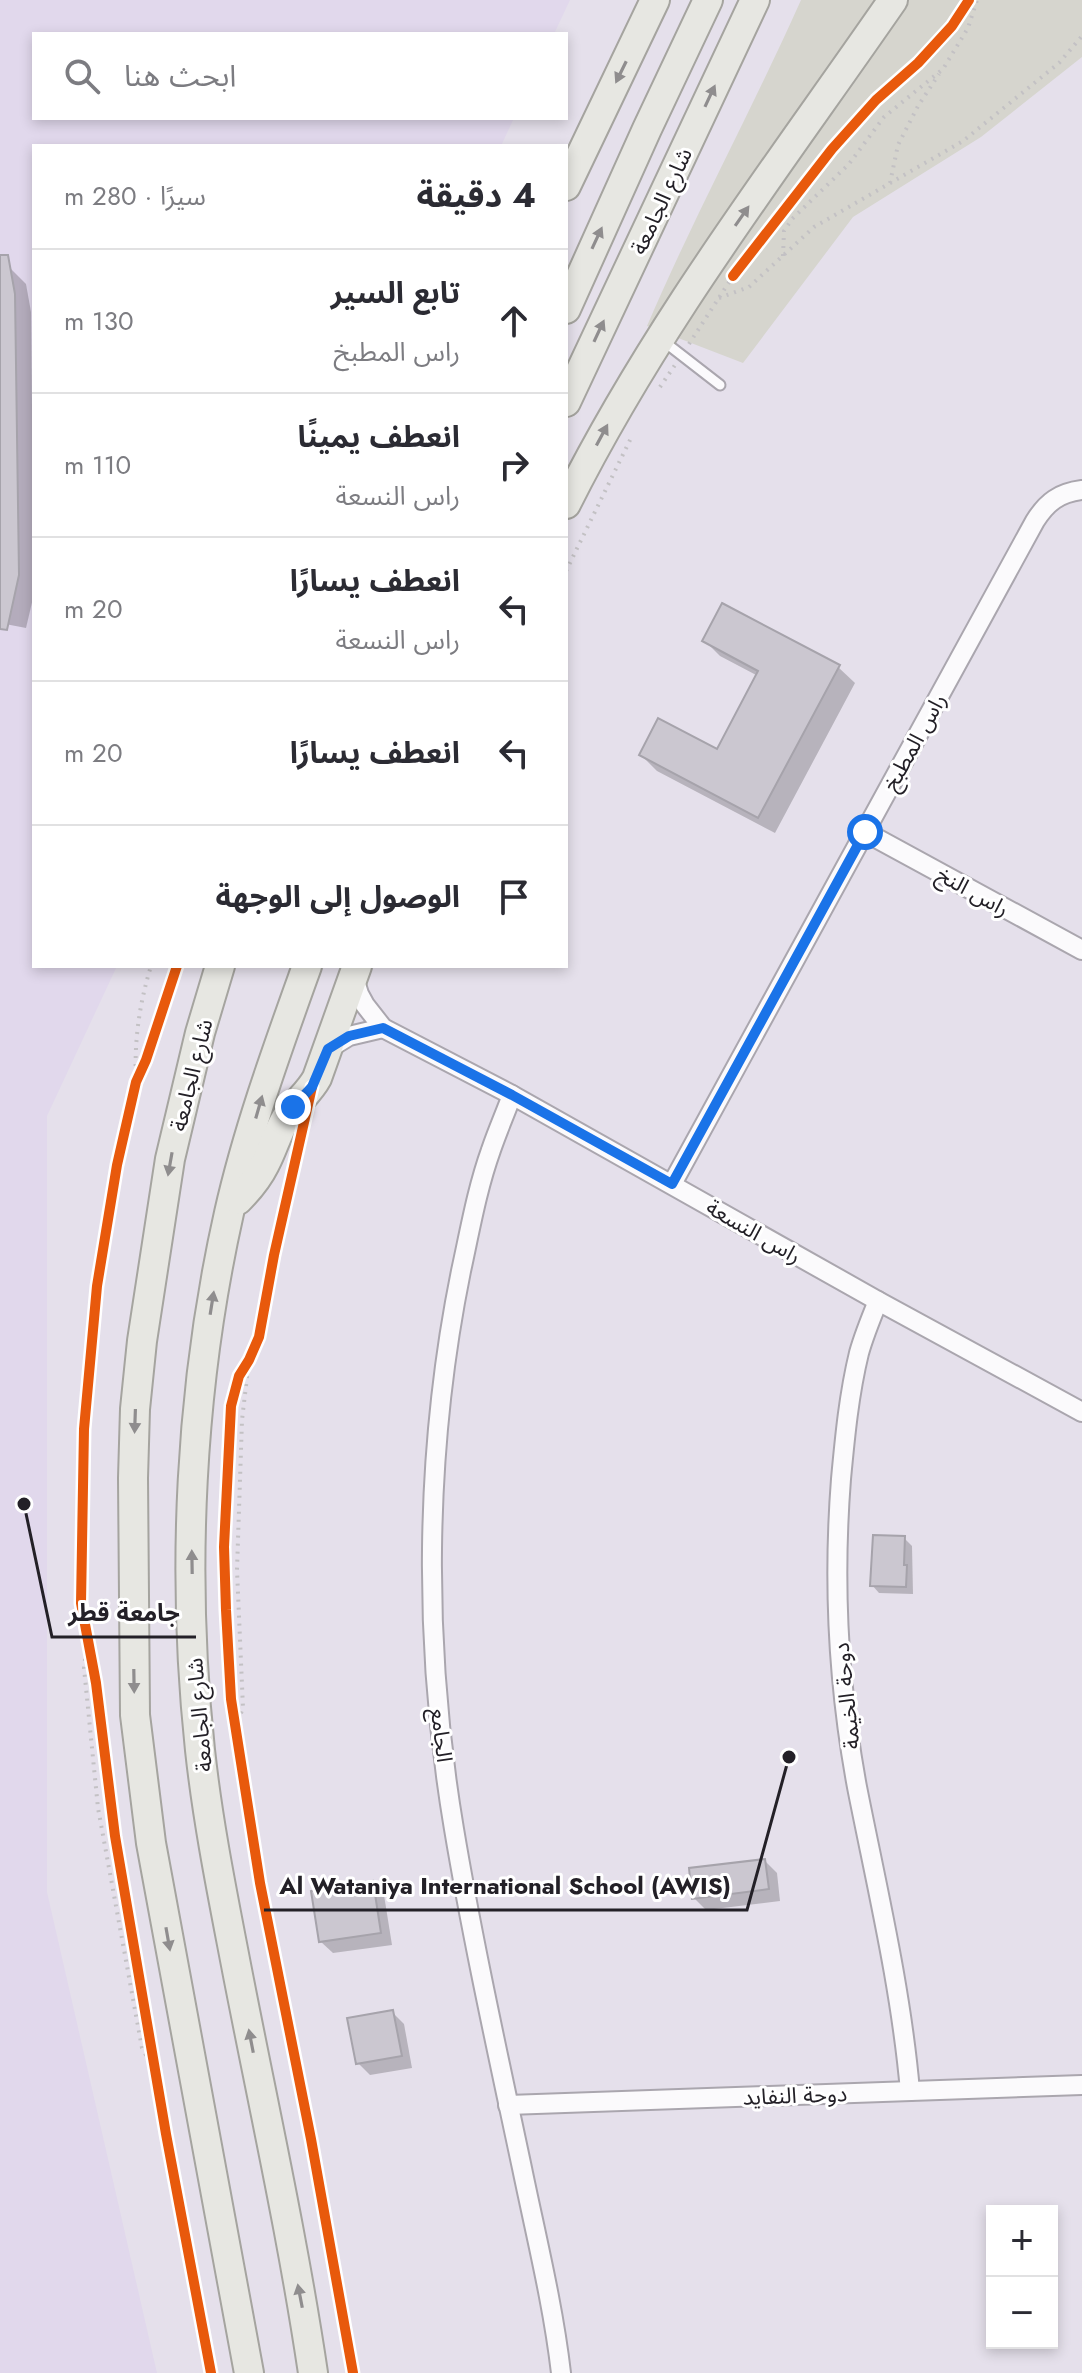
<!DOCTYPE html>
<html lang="ar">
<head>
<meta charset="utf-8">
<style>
	body { margin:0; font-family:Jost,"Noto Sans Arabic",sans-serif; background:#f7f7f7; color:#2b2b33; direction:rtl }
	.controls { position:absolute; right:24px; bottom:24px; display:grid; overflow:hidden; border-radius:0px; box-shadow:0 4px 12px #0003 }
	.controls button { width:72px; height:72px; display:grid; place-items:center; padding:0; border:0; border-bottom:2px solid #e1e1e2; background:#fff; color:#2b2b33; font:40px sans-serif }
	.stop { position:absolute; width:24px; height:24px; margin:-18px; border:6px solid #1a73e8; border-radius:50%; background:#fff }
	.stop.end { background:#1a73e8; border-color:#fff; box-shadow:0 2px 8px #0008 }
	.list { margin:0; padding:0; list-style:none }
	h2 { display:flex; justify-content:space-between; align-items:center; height:104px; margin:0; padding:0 32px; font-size:34px }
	h2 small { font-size:26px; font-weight:400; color:#7c7c81 }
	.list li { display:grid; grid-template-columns:52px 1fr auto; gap:24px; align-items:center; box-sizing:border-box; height:144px; padding:0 32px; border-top:2px solid #e1e1e2 }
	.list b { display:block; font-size:30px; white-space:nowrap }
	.list p { margin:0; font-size:26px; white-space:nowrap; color:#7c7c81 }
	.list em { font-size:26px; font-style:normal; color:#7c7c81 }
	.icon { flex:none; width:44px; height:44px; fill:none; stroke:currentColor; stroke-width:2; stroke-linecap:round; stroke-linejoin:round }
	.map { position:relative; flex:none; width:1082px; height:2373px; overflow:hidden; direction:ltr }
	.search { position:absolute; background:#fff; box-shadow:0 4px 12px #0003; left:32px; top:32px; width:536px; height:88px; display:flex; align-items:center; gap:20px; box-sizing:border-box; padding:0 28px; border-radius:0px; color:#7c7c81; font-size:30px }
	.panel { position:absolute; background:#fff; box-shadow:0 4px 12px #0003; left:32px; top:144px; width:536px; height:824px; border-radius:0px; direction:rtl }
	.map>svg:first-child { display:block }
</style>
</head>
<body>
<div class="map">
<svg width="1082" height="2373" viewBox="0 0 1082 2373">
	<rect width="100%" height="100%" fill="#e5e0eb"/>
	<path fill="#e1d8ec" d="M0 0H570L554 34H34V118H514L501 146H34V966H117L47 1116V1892L157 2373H0Z"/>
	<path fill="#d6d5ce" d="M801 0H1082V57L981 137 853 217 743 363 647 326C694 216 752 110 801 0Z"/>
	<g fill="#0003">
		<path d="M10 268 26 284 31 312 34 594 26 628 0 623V272Z"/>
		<path d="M704 640 838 667 855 683 775 833 657 771 641 755 718 752 758 676 720 656Z"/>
		<path d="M904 1538 912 1546 913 1594 879 1593 872 1585Z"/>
		<path d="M765 1861 777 1873 780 1901 706 1910 694 1898Z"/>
		<path d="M372 1883 384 1895 392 1945 333 1953 320 1941Z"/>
		<path d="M392 2012 404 2024 412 2068 370 2075 358 2063Z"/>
	</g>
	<g fill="#cbc7d0" stroke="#a6a3ab" stroke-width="2">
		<path d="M0 255H8L15 294 19 575 7 630 0 629Z"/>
		<path d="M722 603 840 665 758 818 639 755 658 718 717 749 758 671 702 641Z"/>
		<path d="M873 1535 905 1536 904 1565H907L906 1587 870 1586Z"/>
		<path d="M765 1859 769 1889 692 1899 689 1868Z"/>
		<path d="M373 1881 381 1933 319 1942 311 1891Z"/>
		<path d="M393 2010 402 2056 356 2064 347 2018Z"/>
	</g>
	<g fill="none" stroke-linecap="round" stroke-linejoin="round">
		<defs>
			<path id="lane" d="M662 340 720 385"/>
			<g id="street">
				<path d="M865 832 1082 950"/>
				<path d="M354 978 359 994 365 1005 383 1028 512 1095 878 1301 1082 1412"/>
				<path d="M328 1049 349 1036 383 1028"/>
				<path d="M512 1095C505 1114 497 1132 491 1150 477 1189 470 1230 461 1271 424 1453 423 1645 454 1829 473 1942 498 2055 522 2168 536 2236 553 2304 561 2373"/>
				<path d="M672 1184 1035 521C1047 502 1059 493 1082 490"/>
				<path d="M878 1301C871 1318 864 1335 859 1353 849 1394 845 1436 841 1479 833 1582 838 1685 857 1787 877 1888 901 1988 910 2091"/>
				<path d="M508 2105 1082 2085"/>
			</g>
			<g id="primary">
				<path d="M566 186 655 0"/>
				<path d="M566 309 647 129 708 0"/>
				<path d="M566 402 755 0"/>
				<path d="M566 504C656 324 779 165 893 0"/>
				<path d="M220 966 200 1033 170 1159 142 1341 135 1409 133 1478 135 1715 151 1843 249 2373"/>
				<path d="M307 966C278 1047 248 1129 229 1213 190 1387 181 1572 200 1750 208 1824 223 1897 237 1970 263 2104 293 2238 313 2373"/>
				<path d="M238 1200C249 1189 258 1178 265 1164 273 1149 277 1133 286 1118 295 1103 309 1093 317 1078L357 966"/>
			</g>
		</defs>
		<use href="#lane" stroke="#aaa6ae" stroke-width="13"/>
		<use href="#street" stroke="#aaa6ae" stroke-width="22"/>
		<use href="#primary" stroke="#a5a49f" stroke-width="32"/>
		<g stroke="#c3c1c4" stroke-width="4" stroke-dasharray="2 6" stroke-linecap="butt">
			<path d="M890 183 898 145 918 106 939 74"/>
			<path d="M783 256 784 231 792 219 849 164 884 117 943 69 968 28 977 0"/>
			<path d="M719 298 749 287 814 227 963 141 1059 63 1082 36"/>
			<path d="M689 344 733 276"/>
			<path d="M660 387 675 365"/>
			<path d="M566 571 632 436"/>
			<path d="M136 1082C134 1042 139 1005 151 966"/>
			<path d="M87 1643 84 1668 98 1808 142 2048 146 2055 156 2065"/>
			<path d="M235 1728 243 1708 237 1570 242 1420 249 1360"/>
		</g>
		<use href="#lane" stroke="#fbfafc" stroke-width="9"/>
		<use href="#street" stroke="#fbfafc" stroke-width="18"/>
		<use href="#primary" stroke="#e7e7e2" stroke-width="28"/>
		<defs>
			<g id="cycleway">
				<path d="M733 276 832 149 876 100 918 63 952 26 969 0"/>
				<path d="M177 966 146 1060 136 1082 117 1165 97 1286 84 1429 81 1603 96 1683 115 1836 166 2134 211 2373"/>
				<path d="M312 1087 274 1255 259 1337 249 1360 239 1376 231 1406 224 1547 226 1610 231 1699 260 1883 311 2139 353 2373"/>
			</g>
		</defs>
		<use href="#cycleway" stroke="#fff" stroke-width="15"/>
		<use href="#cycleway" stroke="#e8590c" stroke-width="10"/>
	</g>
	<defs><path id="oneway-solid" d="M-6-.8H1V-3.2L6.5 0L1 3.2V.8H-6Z" transform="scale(2)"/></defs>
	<g fill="#8f8d8e">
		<use href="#oneway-solid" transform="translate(621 72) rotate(116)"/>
		<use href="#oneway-solid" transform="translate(710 96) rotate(-65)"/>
		<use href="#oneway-solid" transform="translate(742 216) rotate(-55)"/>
		<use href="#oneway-solid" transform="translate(597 238) rotate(-65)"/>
		<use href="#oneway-solid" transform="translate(599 331) rotate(-65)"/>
		<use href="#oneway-solid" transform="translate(602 435) rotate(-62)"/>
		<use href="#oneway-solid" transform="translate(259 1107) rotate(-74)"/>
		<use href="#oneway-solid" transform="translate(170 1164) rotate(100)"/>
		<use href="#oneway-solid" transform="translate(212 1303) rotate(-81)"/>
		<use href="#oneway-solid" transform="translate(135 1421) rotate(92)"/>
		<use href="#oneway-solid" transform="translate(192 1562) rotate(-91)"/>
		<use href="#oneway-solid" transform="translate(134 1681) rotate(89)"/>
		<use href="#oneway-solid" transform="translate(168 1939) rotate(80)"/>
		<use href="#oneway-solid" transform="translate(251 2041) rotate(-101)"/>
		<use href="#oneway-solid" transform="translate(300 2296) rotate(-101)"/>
	</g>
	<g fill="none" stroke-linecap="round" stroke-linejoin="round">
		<path stroke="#1a73e8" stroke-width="10" d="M293 1107 312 1087 328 1049 349 1036 383 1028 512 1095 672 1184 865 832"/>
	</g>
	<g text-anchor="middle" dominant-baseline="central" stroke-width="6" stroke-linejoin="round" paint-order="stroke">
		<g font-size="22" fill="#232027" stroke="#fff">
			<text transform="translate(661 201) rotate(-65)">شارع الجامعة</text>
			<text transform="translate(914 742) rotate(-61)">راس المطبخ</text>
			<text transform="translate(973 891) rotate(29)">راس النخ</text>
			<text transform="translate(191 1075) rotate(-76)">شارع الجامعة</text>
			<text transform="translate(754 1231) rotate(30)">راس النسعة</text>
			<text transform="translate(846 1696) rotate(-96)">دوحة الخيمة</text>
			<text transform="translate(199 1715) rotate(-95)">شارع الجامعة</text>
			<text transform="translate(442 1735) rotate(83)">الجامع</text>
			<text transform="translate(795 2095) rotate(-2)">دوحة النفايد</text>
		</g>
	</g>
	<path fill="none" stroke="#232027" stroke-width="3" d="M24 1504L52 1637H196M789 1757L747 1910H264"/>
	<g fill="#232027" stroke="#fff" stroke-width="3">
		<circle cx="24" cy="1504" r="8"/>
		<circle cx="789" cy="1757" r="8"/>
	</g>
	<g font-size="24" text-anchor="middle" font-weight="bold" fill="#232027" stroke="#fff" stroke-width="6" stroke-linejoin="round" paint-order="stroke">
		<text x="124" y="1621">جامعة قطر</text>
		<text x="505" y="1894">Al Wataniya International School (AWIS)</text>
	</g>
</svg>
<div class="controls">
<button>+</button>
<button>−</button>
</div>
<div class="stop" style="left:865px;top:832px"></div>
<div class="stop end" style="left:293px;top:1107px"></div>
<div class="search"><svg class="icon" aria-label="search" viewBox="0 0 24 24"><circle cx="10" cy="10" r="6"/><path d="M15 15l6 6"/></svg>ابحث هنا</div>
<section class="panel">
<h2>4 دقيقة<small>سيرًا · 280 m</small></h2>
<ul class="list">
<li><svg class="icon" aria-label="ahead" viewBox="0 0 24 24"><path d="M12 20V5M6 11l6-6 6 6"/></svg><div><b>تابع السير</b><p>راس المطبخ</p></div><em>130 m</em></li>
<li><svg class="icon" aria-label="right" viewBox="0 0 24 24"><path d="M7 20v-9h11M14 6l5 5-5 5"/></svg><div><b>انعطف يمينًا</b><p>راس النسعة</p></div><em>110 m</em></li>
<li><svg class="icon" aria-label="left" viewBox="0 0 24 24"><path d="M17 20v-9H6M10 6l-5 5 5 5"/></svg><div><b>انعطف يسارًا</b><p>راس النسعة</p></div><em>20 m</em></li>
<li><svg class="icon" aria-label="left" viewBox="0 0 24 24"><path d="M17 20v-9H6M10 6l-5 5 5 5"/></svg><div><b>انعطف يسارًا</b></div><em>20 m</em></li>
<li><svg class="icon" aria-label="arrive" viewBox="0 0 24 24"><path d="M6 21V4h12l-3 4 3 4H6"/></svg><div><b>الوصول إلى الوجهة</b></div></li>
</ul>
</section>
</div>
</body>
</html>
